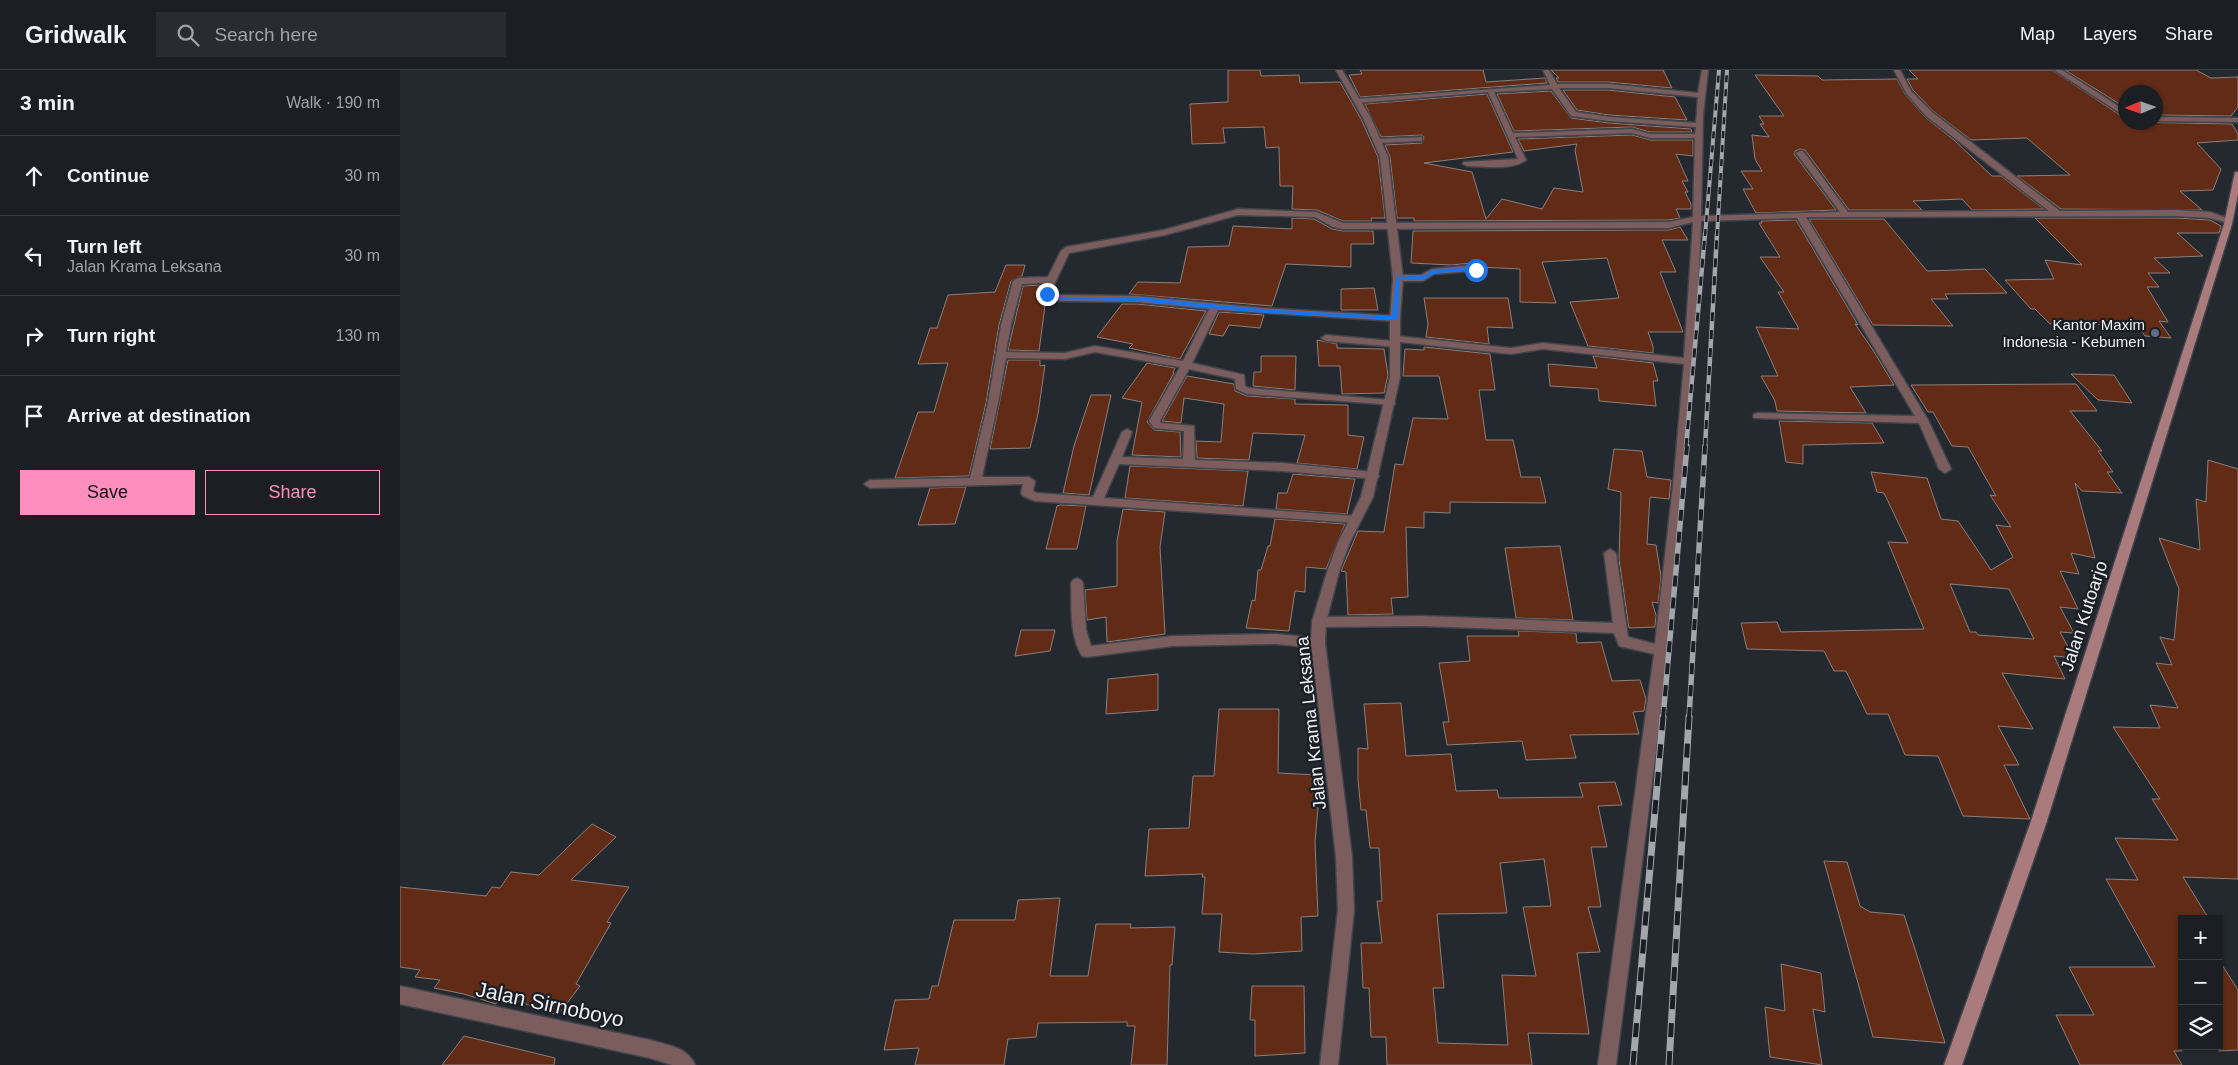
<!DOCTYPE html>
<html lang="en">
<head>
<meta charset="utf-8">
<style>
	body { margin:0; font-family:Arial,sans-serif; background:#282b30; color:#f1f3f6 }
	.controls { position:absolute; right:15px; bottom:15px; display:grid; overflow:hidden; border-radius:0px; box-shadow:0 1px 4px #0004 }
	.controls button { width:45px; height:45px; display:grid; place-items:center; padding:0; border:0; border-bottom:1px solid #393c41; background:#1b1e23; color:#f1f3f6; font:25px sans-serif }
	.compass { position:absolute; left:1718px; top:15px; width:45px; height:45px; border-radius:50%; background:#1b1e23; box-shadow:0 1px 4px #0004; rotate:268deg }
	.stop { position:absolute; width:15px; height:15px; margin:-11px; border:4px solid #1a73e8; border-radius:50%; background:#fff }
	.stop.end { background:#1a73e8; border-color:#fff; box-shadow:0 1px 5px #0008 }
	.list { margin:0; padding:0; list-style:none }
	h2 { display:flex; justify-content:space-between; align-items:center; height:65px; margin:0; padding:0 20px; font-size:21px }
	h2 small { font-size:16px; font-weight:400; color:#a0a2a6 }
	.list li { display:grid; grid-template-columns:32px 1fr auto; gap:15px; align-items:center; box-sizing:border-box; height:80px; padding:0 20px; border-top:1px solid #393c41 }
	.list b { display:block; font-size:19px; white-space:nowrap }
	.list p { margin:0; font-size:16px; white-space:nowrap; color:#a0a2a6 }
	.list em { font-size:16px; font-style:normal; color:#a0a2a6 }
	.actions { display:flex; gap:10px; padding:15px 20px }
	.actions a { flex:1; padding:11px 0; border:1px solid #fd8ebe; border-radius:0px; text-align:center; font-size:18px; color:#fd8ebe }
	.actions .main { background:#fd8ebe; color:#111 }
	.icon { flex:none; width:28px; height:28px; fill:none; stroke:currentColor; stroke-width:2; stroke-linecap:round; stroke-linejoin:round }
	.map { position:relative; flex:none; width:1838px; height:995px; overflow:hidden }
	header { display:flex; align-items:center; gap:30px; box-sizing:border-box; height:70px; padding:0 25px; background:#1b1e23; border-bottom:1px solid #393c41 }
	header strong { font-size:24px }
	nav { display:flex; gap:28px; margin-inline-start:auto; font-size:18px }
	.search { width:350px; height:45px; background:#282b30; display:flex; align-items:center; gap:12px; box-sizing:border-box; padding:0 18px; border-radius:0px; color:#a0a2a6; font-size:19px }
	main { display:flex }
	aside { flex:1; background:#1b1e23 }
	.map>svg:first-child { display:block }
</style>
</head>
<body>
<header>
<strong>Gridwalk</strong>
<div class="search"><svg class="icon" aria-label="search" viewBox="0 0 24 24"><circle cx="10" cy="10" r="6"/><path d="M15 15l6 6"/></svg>Search here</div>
<nav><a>Map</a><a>Layers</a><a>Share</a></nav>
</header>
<main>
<aside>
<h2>3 min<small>Walk · 190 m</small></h2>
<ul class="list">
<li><svg class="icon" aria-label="ahead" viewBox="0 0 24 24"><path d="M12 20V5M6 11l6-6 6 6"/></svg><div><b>Continue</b></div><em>30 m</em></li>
<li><svg class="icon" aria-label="left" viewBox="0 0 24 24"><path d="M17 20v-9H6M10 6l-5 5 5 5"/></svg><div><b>Turn left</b><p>Jalan Krama Leksana</p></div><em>30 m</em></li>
<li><svg class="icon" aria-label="right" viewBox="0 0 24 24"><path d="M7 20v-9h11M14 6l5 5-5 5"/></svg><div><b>Turn right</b></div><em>130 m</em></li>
<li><svg class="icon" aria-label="arrive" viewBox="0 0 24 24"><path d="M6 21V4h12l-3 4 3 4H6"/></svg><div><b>Arrive at destination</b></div></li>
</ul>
<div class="actions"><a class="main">Save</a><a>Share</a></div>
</aside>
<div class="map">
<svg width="1838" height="995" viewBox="0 0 1838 995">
	<rect width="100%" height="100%" fill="#24282f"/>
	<g fill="#622b16" stroke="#8a7f7b" fill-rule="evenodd">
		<path d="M828 0H860L861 6 899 5 900 13 940 12 961 49 978 87 985 148H971L972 151H943L917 140 892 139 893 116H880L879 77 866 78 864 57 823 58 825 73 792 74 790 34 828 32Z"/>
		<path d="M960 0H1083L1086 12 1145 8 1147 13 960 27 949 5 962 4Z"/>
		<path d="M1151 0H1263L1272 18 1208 12H1158L1156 8H1159Z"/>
		<path d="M1509 0H1652L1726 49V52L1832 54 1838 64V70L1797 73 1821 99 1813 120 1780 121 1802 140 1661 139 1617 106 1670 105 1627 68 1571 70 1533 41 1513 20 1507 9H1518Z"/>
		<path d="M1665 0H1796L1811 8 1838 7V37L1831 46 1756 45V22H1726V38Z"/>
		<path d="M1355 5 1418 6 1422 10 1497 9 1505 24 1525 47 1554 70 1592 106H1601L1644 139 1572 140 1562 129 1513 131 1522 140H1449L1405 80 1400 79 1395 81 1394 84 1436 140 1356 143 1343 119H1353L1341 101H1362L1355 89 1352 65 1369 67 1360 54H1364L1359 46H1384Z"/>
		<path d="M1163 20H1208L1275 27 1287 50 1209 45 1177 40Z"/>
		<path d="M1151 21 1171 48 1209 53 1291 59 1292 62H1250L1232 57 1114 61 1097 24Z"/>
		<path d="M1087 24 1113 82 1024 93 1072 102 1086 149 1102 129 1142 139 1154 118 1183 122 1175 80 1177 74 1124 81 1118 69 1232 65 1250 70H1293V86L1276 84 1288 111H1282L1288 122H1285L1291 134V139H1276L1280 148 1269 150 1014 151V148H997L990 87 985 75 1022 73 1024 67 1022 65 981 67 965 34Z"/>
		<path d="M892 148 914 149 932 159 943 161H973L974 174H951V197L886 194 872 236 729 224 738 212 780 213 788 177 829 176 833 156 892 159Z"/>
		<path d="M1635 148H1776L1810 150 1821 156 1819 163H1777L1803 186 1754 188 1770 203H1748L1759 217H1747L1768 252 1759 251 1771 268 1745 266 1738 255 1650 254 1635 239H1631L1605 210 1654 209 1645 190 1682 195Z"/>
		<path d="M1409 149H1484L1527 201 1585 199 1607 223 1545 224 1548 229H1531L1553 256 1473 255Z"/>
		<path d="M1396 150 1458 255 1455 254 1473 280 1494 315 1450 317 1466 343 1377 341 1375 331 1361 306H1378L1356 257 1399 259 1378 222H1384L1360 187H1380L1359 153H1362L1361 151Z"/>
		<path d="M1280 157 1288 170H1262L1276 202H1260L1283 262H1248L1253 276V283L1188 276 1170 232 1219 228 1207 188 1142 192 1156 233 1120 232V199L1079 197 1072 193 1051 195 1011 193 1013 161 1269 160Z"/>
		<path d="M606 195H625L622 206 611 211 599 255 586 333 569 406 495 408 518 342H534L548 293 518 294 530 258H537L548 225 595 222Z"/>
		<path d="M642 215 640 220 642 227 646 228 639 281 608 280 623 216Z"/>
		<path d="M974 218 978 240H941V219Z"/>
		<path d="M1024 228H1108L1113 258 1087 257 1089 274 1026 267 1028 254Z"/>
		<path d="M722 234H737L806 241 780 289 729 278 733 274 697 267Z"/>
		<path d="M819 242 864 245 860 258 829 255 823 266 809 264Z"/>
		<path d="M917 270 937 274V278L984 279 988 305 984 323 942 324 940 296H919Z"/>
		<path d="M1024 277 1090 284 1095 320H1079L1086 370H1113L1121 407H1140L1146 433 1050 432V443L1024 442V458L1006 457 1008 527 991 528 993 544 948 545 946 502 941 501 958 461 984 462 995 394 1003 395 1013 348 1048 349 1039 306H1003L1005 279 1024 280Z"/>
		<path d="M861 286H896L895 320 853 316 854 302H861Z"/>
		<path d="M1193 286 1253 293 1258 311H1253L1256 336 1199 331 1198 319 1150 316 1148 294 1197 298Z"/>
		<path d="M608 290H640V296L645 295 638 344 630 378 590 379Z"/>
		<path d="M747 293 775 298 773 303H774L747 352 754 360 780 362 781 387 732 385 742 332 722 328Z"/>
		<path d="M1671 304 1714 305 1732 333 1698 330Z"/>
		<path d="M787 306 834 314 835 321 847 326 895 329V334L948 335V365L964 367 957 399 897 393 905 365 853 363 849 390 797 388 796 371 821 372 824 334 784 328 781 353 762 351Z"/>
		<path d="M1676 314 1697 341H1670L1702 381H1698L1713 402H1707L1722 423 1682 421 1675 413 1695 488 1671 483 1679 504 1660 501 1678 539 1660 537 1674 563 1660 562 1674 588 1654 586 1665 609 1602 603 1633 659 1598 656 1619 695H1604L1630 749 1563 746 1538 686 1505 685 1488 644H1467L1446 601H1434L1424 581 1347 579 1341 553 1377 552 1381 562 1524 559 1488 472 1508 473 1484 423 1477 422 1471 402 1527 408 1541 449 1558 451 1591 500 1613 487 1596 455 1611 457 1590 425 1596 426 1568 377 1552 376 1533 342H1528L1511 315ZM1550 514 1609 519 1634 569 1578 565 1576 562H1570Z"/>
		<path d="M691 325H711L689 425 663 423 674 376Z"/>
		<path d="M1379 351 1472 353 1484 373 1403 375V394L1386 392Z"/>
		<path d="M1214 379 1242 381 1247 407 1271 410 1269 429 1250 427 1247 474 1256 475 1261 507 1258 533 1252 532 1256 545 1255 557 1229 558 1219 489 1221 422 1208 419Z"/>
		<path d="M1808 390 1838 399V809L1783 807 1809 849H1782V981H1774L1782 995H1680L1656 945H1694L1669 897H1755L1706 809 1738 810 1715 768 1778 770 1752 729H1760L1713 657 1760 658 1750 635 1778 638 1756 593 1772 595 1760 567 1774 570 1779 519 1759 468 1800 480 1796 429 1806 432Z"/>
		<path d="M730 396 848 401 843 436 725 428Z"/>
		<path d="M893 404 955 409 947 444 876 439 878 423H887Z"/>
		<path d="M566 417 555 454 518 455 530 418Z"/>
		<path d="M660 435 686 436 677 479H646L657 436Z"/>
		<path d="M723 439 765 442 760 477 765 564 707 572 706 547 687 550 685 520 717 516V471Z"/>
		<path d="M875 449 945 454 926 499 906 497 905 522 895 521 889 561 846 558 852 530 855 531 858 500H861L868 476H870Z"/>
		<path d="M1160 476 1173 550 1116 548 1105 478Z"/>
		<path d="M621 560H655L650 581 615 586Z"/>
		<path d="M1118 561 1176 563 1177 573 1201 572 1212 611 1240 610 1246 629 1244 641 1233 642 1239 664 1170 665 1176 688 1126 690 1122 671 1047 675 1043 652H1049L1039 593 1070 591 1067 566H1119Z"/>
		<path d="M758 604V640L706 644 708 609Z"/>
		<path d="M1001 633 1006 686 1051 684 1056 721 1097 720 1099 728 1183 727 1179 713 1215 712 1222 735 1198 736 1207 777H1191L1201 837H1188L1200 882 1177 883 1189 964 1128 963 1132 995H987L986 967H971L969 918H963L961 873H982L977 831H982L979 778H970L966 740H961L958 710V678L968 679 964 634ZM1144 789 1151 836 1123 837 1136 906 1102 905 1108 975 1038 973 1033 918H1044L1037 844 1107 843 1100 793Z"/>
		<path d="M819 639H879L878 703 917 705 915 737 918 738 915 772 918 846 901 847 902 881 853 884 819 882 822 844H802L805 807H802L803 804 745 806 749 759 789 758 793 706H814Z"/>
		<path d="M192 754 216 767 171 810 229 817 207 852 211 853 176 914 180 916 158 945 102 926 96 934 64 924 34 918 40 910 15 907 20 900 0 897V817L86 826 92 817 100 818 111 802 139 805Z"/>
		<path d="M1424 791 1447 792 1460 836 1470 842 1504 845 1545 973 1473 967Z"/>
		<path d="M660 828 650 906H688L696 854H731L730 858 775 857 772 895H770L767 995H731L735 956H727V952L638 953 636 967 608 969 604 995H515L519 978 484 980 495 930 529 929 532 916H538L554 850H615L618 830Z"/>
		<path d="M1819 890 1838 920V980L1819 981Z"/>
		<path d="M1381 894 1421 903 1425 942 1413 939 1422 995 1370 987 1365 937 1385 941Z"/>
		<path d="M852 916H904L905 983 855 986V950H850Z"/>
		<path d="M64 966 155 988 154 995H42Z"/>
	</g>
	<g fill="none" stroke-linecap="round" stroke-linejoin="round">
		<defs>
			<g id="minor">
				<path d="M1143 0H1149L1157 14H1208L1298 23 1302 0H1308L1303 45 1301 146 1440 142 1396 83 1400 81H1403L1448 142 1649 141 1526 46 1506 23 1494 0H1500L1511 21 1532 42 1660 141 1776 140 1810 142 1832 150 1828 153 1810 148 1776 146 1406 147 1528 350 1551 399 1545 403 1539 399 1519 353 1354 348 1353 346 1354 344 1358 343 1515 346 1397 148 1301 151C1291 435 1252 714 1216 995H1198L1254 584 1219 576 1214 563 1021 556 919 557 914 556 912 552 914 548 919 547 1021 546 1213 553 1204 483 1210 479 1216 483 1228 567 1255 574 1274 406 1284 294 1143 279 1111 284 1000 272V276L996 277 926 271 921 268 926 265 992 271 993 267 996 266 1111 278 1143 273 1284 288 1293 152 1269 158 943 159 933 157 915 147 838 145 765 165 669 183 652 219V222L660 225 737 226 863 238 998 246 1000 248 995 251 818 240 792 293 844 305 845 316 849 318 990 330 995 333 994 335 847 324 836 319 835 309 789 299 760 351 761 353 794 356 795 390 882 393 973 402 977 403 979 406 977 409 882 401 719 394 704 428 954 446 958 447 960 450 958 453 635 431 623 426 621 423 623 414 470 418 464 414 470 410 570 408 588 333 601 255 613 211 618 208 648 207 661 181 666 177 764 160 838 139 916 142 943 153 1269 152 1293 147 1295 68H1250L1232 63 1115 67 1126 90C1112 101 1084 96 1067 96L1063 94 1064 92 1118 89 1088 22 957 33 953 31 957 29 1150 15ZM1159 18H1208L1298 27 1296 53 1209 47 1176 42ZM1152 19 1171 46 1209 51 1296 57 1295 64H1250L1232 59 1113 63 1094 22ZM645 213 642 219 644 226 659 231 737 232 809 239 783 291 695 276 665 283 606 282 611 255 622 214ZM695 282 780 297 749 351 754 358 784 361 783 389 722 387 732 362 727 359 722 362 693 427 637 423 633 421 635 411 629 407H582L598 333 606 288 665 289Z"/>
				<path d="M1654 0H1662L1726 41V47Z"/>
				<path d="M1756 47 1838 48V52L1756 51Z"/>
				<path d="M1022 67V71H1019L978 73 974 71 978 69Z"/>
				<path d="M1072 195 1081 200 1080 208H1074L1071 201 1034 204 1023 211H998L993 208 998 205H1021L1032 199Z"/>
				<path d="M677 508 681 510 683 513 686 560 691 576 773 566 876 564 918 568 923 569 925 573 923 577 918 578 876 574 773 576 687 587 682 586C669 564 672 537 671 513L673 510Z"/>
				<path d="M0 916 250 970C267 975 288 977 295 995H272L250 988 0 934Z"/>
			</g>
			<path id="tertiary" d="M936 0H942L971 48 988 87 1003 208 1000 248V307L973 427 950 472 939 502 926 552 925 573 952 787 954 840 938 995H920L938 840 936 787 911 573 912 552 927 502 938 472 961 427 990 307V248L993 208 980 87 963 48Z"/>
			<path id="secondary" d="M1835 102H1838V124L1832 154 1646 754 1562 995H1544L1630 754 1824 154Z"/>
		</defs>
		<use href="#minor" stroke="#40444b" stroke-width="3"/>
		<use href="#tertiary" stroke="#40444b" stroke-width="3"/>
		<use href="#secondary" stroke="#40444b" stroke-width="3"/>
		<use href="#minor" fill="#7b5d5e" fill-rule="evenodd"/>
		<use href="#tertiary" fill="#7b5d5e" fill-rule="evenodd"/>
		<use href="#secondary" fill="#aa7b7c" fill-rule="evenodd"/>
		<defs>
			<g id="rail-far3">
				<path d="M1305 166 1319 0"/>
				<path d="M1317 166 1327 0"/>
			</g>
			<g id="rail-far2">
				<path d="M1286 377 1305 164"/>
				<path d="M1305 377 1317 164"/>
			</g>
			<g id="rail-far1">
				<path d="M1263 648 1287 376"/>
				<path d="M1289 648 1305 376"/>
			</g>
			<g id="rail">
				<path d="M1233 995 1263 647"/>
				<path d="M1269 995 1289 647"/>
			</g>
		</defs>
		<use href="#rail-far3" stroke="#a3a7ac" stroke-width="4"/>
		<use href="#rail-far2" stroke="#a3a7ac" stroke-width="4.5"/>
		<use href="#rail-far1" stroke="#a3a7ac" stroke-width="5.5"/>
		<use href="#rail" stroke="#a3a7ac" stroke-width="7"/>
		<use href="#rail-far3" stroke="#1b1e25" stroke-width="2.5" stroke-dasharray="7" stroke-linecap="butt"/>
		<use href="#rail-far2" stroke="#1b1e25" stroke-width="3" stroke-dasharray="9" stroke-linecap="butt"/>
		<use href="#rail-far1" stroke="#1b1e25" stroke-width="4" stroke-dasharray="11" stroke-linecap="butt"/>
		<use href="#rail" stroke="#1b1e25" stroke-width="5" stroke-dasharray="14" stroke-linecap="butt"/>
	</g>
	<path fill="#1a73e8" d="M1072 197 1078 199V202L1071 200 1041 203 1034 204 1025 209 1000 210 998 248 995 250 863 243 737 231 659 230 644 224 647 223 660 227H737L863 239 992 246 996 207 1024 206 1032 200Z"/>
	<circle fill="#5c6f8a" stroke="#1b1e25" stroke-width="2" cx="1755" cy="263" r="5"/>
	<g text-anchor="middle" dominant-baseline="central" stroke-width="4.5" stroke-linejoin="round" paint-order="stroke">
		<g font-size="15" fill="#eef1f6" stroke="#1b1e25" text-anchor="end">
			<text x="1745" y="254">Kantor Maxim<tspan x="1745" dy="17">Indonesia - Kebumen</tspan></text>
		</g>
		<g font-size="18" fill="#eef1f6" stroke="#1b1e25">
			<text transform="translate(1684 546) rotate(-72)">Jalan Kutoarjo</text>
			<text transform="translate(911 653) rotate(-96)">Jalan Krama Leksana</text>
		</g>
		<g font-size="21" fill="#eef1f6" stroke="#1b1e25">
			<text transform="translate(150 934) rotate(12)">Jalan Sirnoboyo</text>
		</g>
	</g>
</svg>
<div class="controls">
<button>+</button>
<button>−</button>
<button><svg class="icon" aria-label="layers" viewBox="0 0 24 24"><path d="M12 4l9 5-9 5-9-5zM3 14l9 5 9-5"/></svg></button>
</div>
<svg class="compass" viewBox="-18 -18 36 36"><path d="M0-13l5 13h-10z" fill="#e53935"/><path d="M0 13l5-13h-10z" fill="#a0a2a6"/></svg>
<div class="stop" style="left:1076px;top:200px"></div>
<div class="stop end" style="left:647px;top:224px"></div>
</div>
</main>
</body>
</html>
